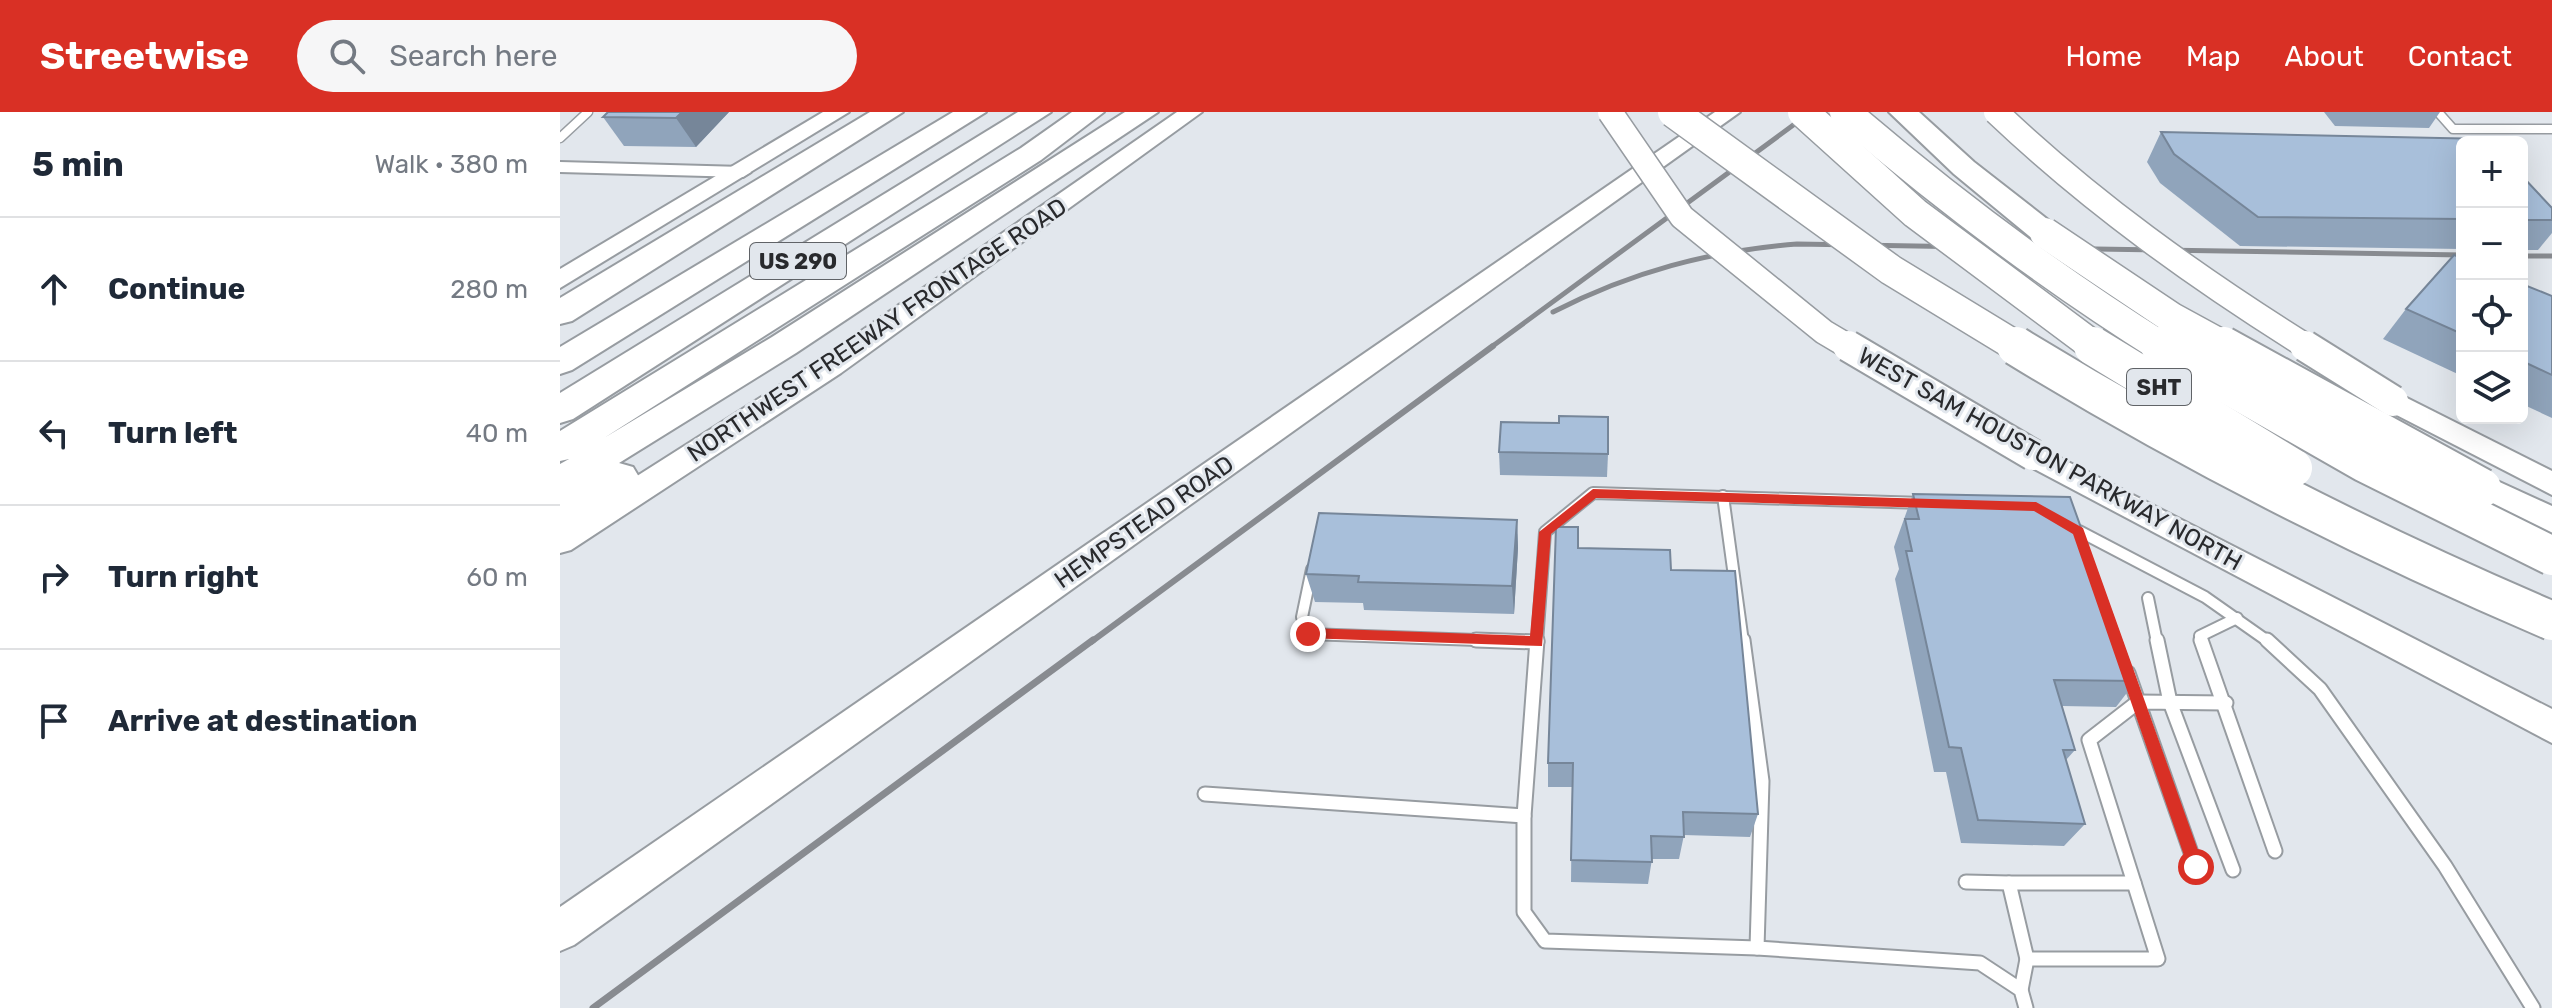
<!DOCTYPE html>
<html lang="en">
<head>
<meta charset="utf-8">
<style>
	body { margin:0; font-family:Rubik,sans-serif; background:#f6f6f7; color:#1f2937 }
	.controls { position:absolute; right:24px; top:24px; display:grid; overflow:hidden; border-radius:12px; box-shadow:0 8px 32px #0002 }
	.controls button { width:72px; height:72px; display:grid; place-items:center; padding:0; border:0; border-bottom:2px solid #e0e1e3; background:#fff; color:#1f2937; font:40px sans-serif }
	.stop { position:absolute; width:24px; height:24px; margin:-18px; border:6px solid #d93025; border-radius:50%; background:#fff }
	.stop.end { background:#d93025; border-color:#fff; box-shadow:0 2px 8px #0008 }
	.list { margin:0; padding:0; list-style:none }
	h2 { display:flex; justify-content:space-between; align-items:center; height:104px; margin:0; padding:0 32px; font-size:34px }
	h2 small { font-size:26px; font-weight:400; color:#747a83 }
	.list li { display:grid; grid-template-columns:52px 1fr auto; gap:24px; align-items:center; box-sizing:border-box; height:144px; padding:0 32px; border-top:2px solid #e0e1e3 }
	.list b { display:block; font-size:30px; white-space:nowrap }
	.list em { font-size:26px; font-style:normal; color:#747a83 }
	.icon { flex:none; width:44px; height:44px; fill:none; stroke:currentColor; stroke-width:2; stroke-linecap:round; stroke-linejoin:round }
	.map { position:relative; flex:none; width:1992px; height:896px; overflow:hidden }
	header { display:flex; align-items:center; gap:48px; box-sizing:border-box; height:112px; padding:0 40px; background:#d93025; color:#fff }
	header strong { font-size:38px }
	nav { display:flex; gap:44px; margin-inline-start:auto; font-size:28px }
	.search { width:560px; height:72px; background:#f6f6f7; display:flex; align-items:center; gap:20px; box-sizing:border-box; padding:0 28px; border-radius:44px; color:#747a83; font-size:30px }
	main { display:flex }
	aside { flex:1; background:#fff }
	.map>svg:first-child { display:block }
</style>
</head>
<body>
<header>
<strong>Streetwise</strong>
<div class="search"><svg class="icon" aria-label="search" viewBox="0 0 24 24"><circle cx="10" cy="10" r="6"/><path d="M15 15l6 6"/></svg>Search here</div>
<nav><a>Home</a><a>Map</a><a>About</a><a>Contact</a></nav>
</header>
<main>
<aside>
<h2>5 min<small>Walk · 380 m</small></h2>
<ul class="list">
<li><svg class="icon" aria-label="ahead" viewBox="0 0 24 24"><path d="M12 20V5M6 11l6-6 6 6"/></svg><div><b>Continue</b></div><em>280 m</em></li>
<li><svg class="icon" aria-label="left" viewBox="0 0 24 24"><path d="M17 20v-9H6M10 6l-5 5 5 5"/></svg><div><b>Turn left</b></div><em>40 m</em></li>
<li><svg class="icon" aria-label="right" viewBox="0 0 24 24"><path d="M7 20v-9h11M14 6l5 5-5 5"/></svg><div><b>Turn right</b></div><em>60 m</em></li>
<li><svg class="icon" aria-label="arrive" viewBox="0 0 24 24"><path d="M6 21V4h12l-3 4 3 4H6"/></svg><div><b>Arrive at destination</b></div></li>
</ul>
</aside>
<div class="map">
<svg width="1992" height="896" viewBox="0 0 1992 896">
	<rect width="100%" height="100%" fill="#e2e7ed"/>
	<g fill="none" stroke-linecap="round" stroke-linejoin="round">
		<defs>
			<g id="lane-far2">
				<path d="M1878 0 1893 17H1992"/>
				<path d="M0 26 28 0"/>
			</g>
			<g id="lane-far1">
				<path d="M1163 384 1183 530"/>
				<path d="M1519 419 1645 485 1709 530"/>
				<path d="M752 457 742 505 748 522 973 530"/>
				<path d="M1588 486 1597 530"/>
				<path d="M977 530 985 420 1033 381 1363 391"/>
				<path d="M1642 530 1640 524 1677 506"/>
			</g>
			<g id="lane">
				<path d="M916 528 977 530"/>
				<path d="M977 528 964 704V800L985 829 1197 836 1420 851 1461 878 1466 896"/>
				<path d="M1183 528 1202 669 1197 836"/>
				<path d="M1597 528 1610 590 1673 758"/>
				<path d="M1641 528 1715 739"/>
				<path d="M1707 528 1760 577 1885 754 1973 896"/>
				<path d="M1568 561 1636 755"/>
				<path d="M645 682 964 704"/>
				<path d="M1406 770 1449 771"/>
				<path d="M1467 847 1449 771H1574"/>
				<path d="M1461 878 1467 847H1598L1529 628 1578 590 1666 591"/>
			</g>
			<path id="street" d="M0 50 183 55 191 60 183 65 0 60Z"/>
			<g id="secondary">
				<path d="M263 0H289L0 176V157Z"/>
				<path d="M617 0H642L281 261 11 438 0 441V413L261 247Z"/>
				<path d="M1155 0H1180L14 833 0 839V795Z"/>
				<path d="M1833 279 1992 359V383L1823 296 1819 289 1823 282Z"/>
				<path d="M1473 332 1992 597V631L1463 351 1458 343 1463 335Z"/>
			</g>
			<g id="highway">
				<path d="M310 0H343L12 209 0 212V186Z"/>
				<path d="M393 0H426L12 258 0 262V235Z"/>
				<path d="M458 0H491L13 307 0 311V281Z"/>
				<path d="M512 0H544L481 48 44 326 212 225 565 0H598L236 241 59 351 73 355 79 365 73 375 14 413 0 418V352L9 347 0 349V319L461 36Z"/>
				<path d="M1329 0H1359L1414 50 1496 114 1500 121 1496 128H1474L1394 62Z"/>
				<path d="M1922 362 1992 394V426L1909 386 1903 376 1909 366Z"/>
			</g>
		</defs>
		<use href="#lane-far2" stroke="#979ca1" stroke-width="11"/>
		<use href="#lane-far1" stroke="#979ca1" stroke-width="14"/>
		<use href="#lane" stroke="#979ca1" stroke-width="17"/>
		<use href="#street" stroke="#979ca1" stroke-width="4"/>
		<use href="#secondary" stroke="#979ca1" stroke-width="4"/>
		<use href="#highway" stroke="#979ca1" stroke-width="4"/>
		<use href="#lane-far2" stroke="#fff" stroke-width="8"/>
		<use href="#lane-far1" stroke="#fff" stroke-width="10"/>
		<use href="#lane" stroke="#fff" stroke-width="13"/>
		<use href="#street" fill="#fff" fill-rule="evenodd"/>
		<use href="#secondary" fill="#fff" fill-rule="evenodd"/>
		<use href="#highway" fill="#fff" fill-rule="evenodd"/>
		<g stroke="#888b90" stroke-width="5">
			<path d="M1962 144H1992"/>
			<path d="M993 200C1071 160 1149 139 1237 132L1902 143"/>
			<path d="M930 236 1251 0"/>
		</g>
		<path stroke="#888b90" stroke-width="6" d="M531 530 933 234"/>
		<path stroke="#888b90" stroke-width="7" d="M33 896 533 528"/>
		<defs>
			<g id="secondary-bridge-far1">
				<path d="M1050 0 1122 105 1264 220 1291 236"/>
				<path d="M1436 0C1532 91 1637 166 1749 236"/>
			</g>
			<g id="secondary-bridge">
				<path d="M1288 234 1473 343"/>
				<path d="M1745 234 1833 289"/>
			</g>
			<g id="highway-bridge-far1">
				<path d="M1113 0 1331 158 1459 236"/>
				<path d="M1243 0 1355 101 1536 236"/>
				<path d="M1285 0C1386 87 1490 165 1603 236"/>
				<path d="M1485 121 1612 206 1667 236"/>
			</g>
			<g id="highway-bridge">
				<path d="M1456 234C1627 339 1807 430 1992 509"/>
				<path d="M1533 234 1733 356"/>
				<path d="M1600 234 1805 351 1992 444"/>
				<path d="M1663 234 1922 376"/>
			</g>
		</defs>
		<use href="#secondary-bridge-far1" stroke="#979ca1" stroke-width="27" stroke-linecap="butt"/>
		<use href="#secondary-bridge" stroke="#979ca1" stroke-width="34" stroke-linecap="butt"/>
		<use href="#highway-bridge-far1" stroke="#979ca1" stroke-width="33" stroke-linecap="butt"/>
		<use href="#highway-bridge" stroke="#979ca1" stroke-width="42" stroke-linecap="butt"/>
		<use href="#secondary-bridge-far1" stroke="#fff" stroke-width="24"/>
		<use href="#secondary-bridge" stroke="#fff" stroke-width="30"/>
		<use href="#highway-bridge-far1" stroke="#fff" stroke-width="30"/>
		<use href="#highway-bridge" stroke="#fff" stroke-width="38"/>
	</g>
	<g fill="#90a4bb">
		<path d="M48 0H169L136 35 64 34 43 5Z"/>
		<path d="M1764 0H1880L1869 16 1775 14Z"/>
		<path d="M1601 20 1902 30V137L1680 134 1600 71 1587 50Z"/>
		<path d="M1962 64 1992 96V121L1978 138H1962Z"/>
		<path d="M1902 146V264L1823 227 1846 197Z"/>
		<path d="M1962 172 1992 184V306L1962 292Z"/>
		<path d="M939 340 1048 342 1047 365 940 363Z"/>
		<path d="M1353 382 1576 569 1556 595 1502 594 1515 638 1506 648 1525 712 1504 734 1401 731 1386 660H1374L1335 467 1339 457 1334 435Z"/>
		<path d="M957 408 958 436 954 502 804 498 803 491 755 490 746 462Z"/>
		<path d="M1018 436 1111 458 1198 702 1190 725 1124 723 1119 747H1092L1088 772 1011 770 1012 675H988V651Z"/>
	</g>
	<g fill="#768699">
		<path d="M122 0H169L136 35 116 6Z"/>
		<path d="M957 408 958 436 954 502 952 474Z"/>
	</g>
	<g fill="#a8bfda" stroke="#768699" stroke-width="2">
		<path d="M48 0H122L116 6 43 5Z"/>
		<path d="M1601 20 1927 27 1930 30H1902V107L1698 105 1614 42Z"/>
		<path d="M1962 64 1992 96V108H1962Z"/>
		<path d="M1894 143 1902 146V222L1846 197Z"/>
		<path d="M1962 172 1992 184V263L1962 249Z"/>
		<path d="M999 304 1048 305V342L939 340 941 310 999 311Z"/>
		<path d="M1353 382 1510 385 1576 569 1494 568 1515 638H1503L1525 712 1418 708 1401 636 1389 635 1346 439H1352L1345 407H1359Z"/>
		<path d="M759 401 957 408 952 474 798 470 799 464 746 462Z"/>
		<path d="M996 415H1018V436L1110 438 1111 458 1175 459 1198 702 1123 700 1124 725 1091 724 1092 750 1011 748 1013 651H988Z"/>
	</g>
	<path fill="#d93025" d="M1033 377 1476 390 1523 416 1644 755 1642 761 1636 763 1628 755 1513 422 1474 399 1036 386 991 422 982 534 743 526V518L748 516 970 524 979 420Z"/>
	<g text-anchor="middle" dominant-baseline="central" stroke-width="6" stroke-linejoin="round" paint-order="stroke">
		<g fill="#e2e7ed" stroke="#606367" stroke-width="2">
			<rect x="190" y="131" width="96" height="36" rx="6"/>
			<rect x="1567" y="257" width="64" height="36" rx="6"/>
		</g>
		<g font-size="22" font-weight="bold" fill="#292a2d">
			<text x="238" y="149">US 290</text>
			<text x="1599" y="275">SHT</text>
		</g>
		<g font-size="24" fill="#292a2d" stroke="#e2e7ed">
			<text transform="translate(317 218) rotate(-34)">NORTHWEST FREEWAY FRONTAGE ROAD</text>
			<text transform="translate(1490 347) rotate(29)">WEST SAM HOUSTON PARKWAY NORTH</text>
			<text transform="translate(584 410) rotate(-35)">HEMPSTEAD ROAD</text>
		</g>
	</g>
</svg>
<div class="controls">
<button>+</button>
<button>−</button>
<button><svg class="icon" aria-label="locate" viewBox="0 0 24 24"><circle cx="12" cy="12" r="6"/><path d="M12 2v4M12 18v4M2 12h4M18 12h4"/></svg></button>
<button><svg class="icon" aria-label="layers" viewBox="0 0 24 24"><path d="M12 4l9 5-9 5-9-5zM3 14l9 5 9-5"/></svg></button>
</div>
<div class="stop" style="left:1636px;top:755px"></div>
<div class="stop end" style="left:748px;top:522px"></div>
</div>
</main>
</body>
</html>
